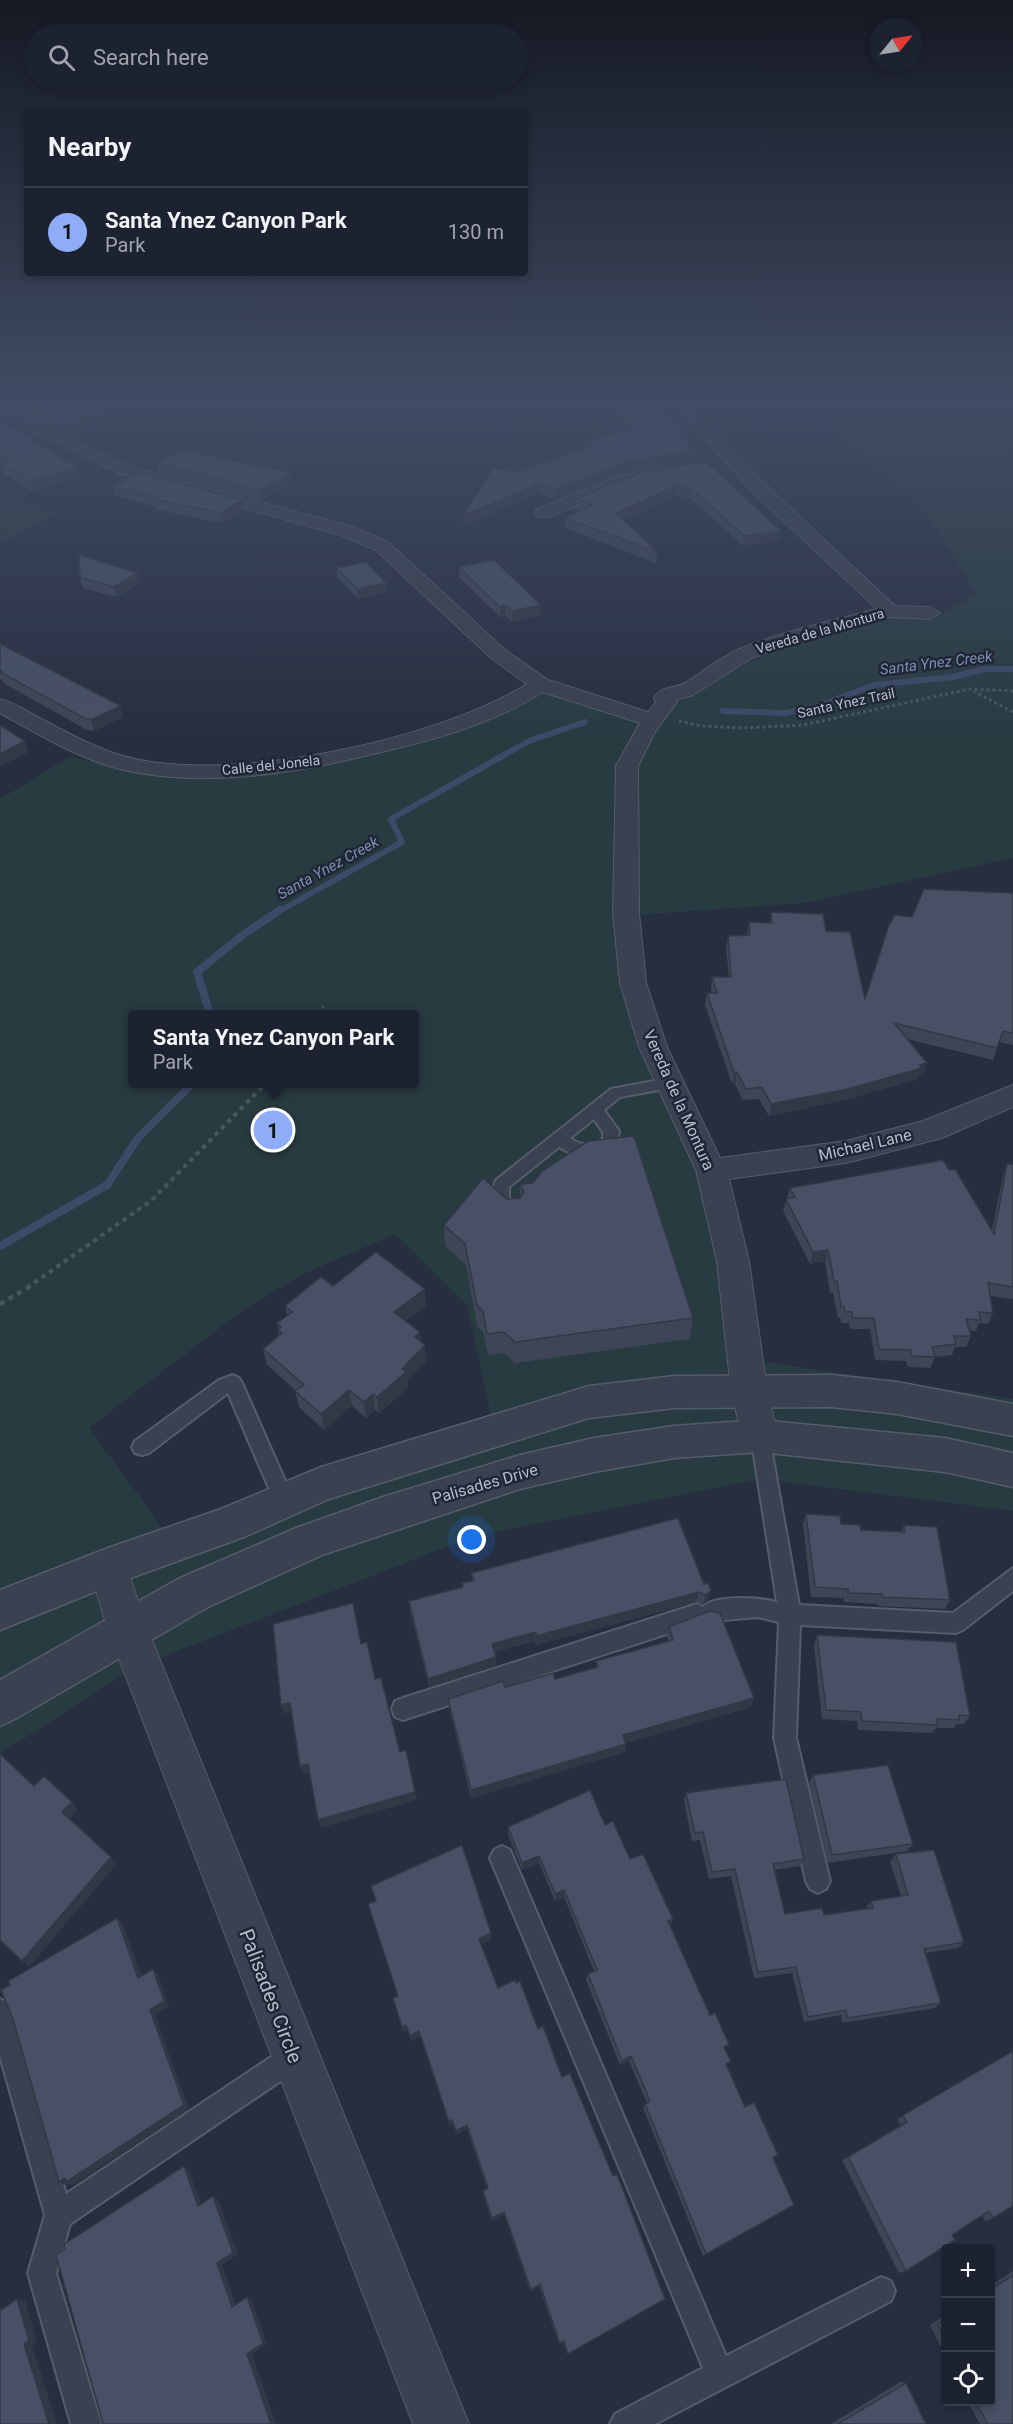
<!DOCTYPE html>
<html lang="en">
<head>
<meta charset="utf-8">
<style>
	body { margin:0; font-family:Roboto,sans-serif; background:#252a38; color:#f1f3f6 }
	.controls { position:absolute; right:18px; bottom:18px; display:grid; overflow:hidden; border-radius:6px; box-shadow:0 3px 9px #0003 }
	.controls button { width:54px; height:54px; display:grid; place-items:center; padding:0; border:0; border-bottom:2px solid #3a3f4c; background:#1c2230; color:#f1f3f6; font:30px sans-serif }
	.compass { position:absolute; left:869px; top:18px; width:54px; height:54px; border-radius:50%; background:#1c2230; box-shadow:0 3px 9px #0003; rotate:60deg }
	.you { position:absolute; left:472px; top:1540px; width:21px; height:21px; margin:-15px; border:4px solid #fff; border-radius:50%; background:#1a73e8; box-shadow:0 0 0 9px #1a73e833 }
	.badge { display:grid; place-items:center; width:39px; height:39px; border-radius:50%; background:#8fadf6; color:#111; font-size:20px; font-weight:700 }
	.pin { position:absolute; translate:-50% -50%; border:3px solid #fff; box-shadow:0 2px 6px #0006 }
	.popup { position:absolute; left:128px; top:1010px; width:291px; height:78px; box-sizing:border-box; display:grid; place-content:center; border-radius:6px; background:#1c2230; filter:drop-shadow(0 2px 4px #0005); font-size:20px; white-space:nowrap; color:#a0a4ab }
	.popup b { font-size:22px; color:#f1f3f6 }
	.popup::after { content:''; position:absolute; left:50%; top:100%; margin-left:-12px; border:12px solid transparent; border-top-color:#1c2230 }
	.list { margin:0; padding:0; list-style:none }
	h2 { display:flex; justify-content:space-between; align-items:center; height:78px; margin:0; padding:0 24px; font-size:26px }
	h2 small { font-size:20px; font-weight:400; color:#a0a4ab }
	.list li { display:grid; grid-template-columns:39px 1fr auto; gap:18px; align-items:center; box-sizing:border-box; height:90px; padding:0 24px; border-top:2px solid #3a3f4c }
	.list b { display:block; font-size:22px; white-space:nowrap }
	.list p { margin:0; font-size:20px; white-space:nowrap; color:#a0a4ab }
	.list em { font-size:20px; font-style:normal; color:#a0a4ab }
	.icon { flex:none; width:33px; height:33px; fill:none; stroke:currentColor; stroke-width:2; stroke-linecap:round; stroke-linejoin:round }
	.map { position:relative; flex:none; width:1013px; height:2424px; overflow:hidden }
	.search { position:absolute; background:#1c2230; box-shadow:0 3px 9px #0003; left:24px; top:24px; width:504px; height:66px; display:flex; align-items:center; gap:15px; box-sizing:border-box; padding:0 21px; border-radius:33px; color:#a0a4ab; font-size:22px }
	.panel { position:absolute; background:#1c2230; box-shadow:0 3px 9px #0003; left:24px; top:108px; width:504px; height:168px; border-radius:6px }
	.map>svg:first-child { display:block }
</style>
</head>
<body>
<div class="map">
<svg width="1013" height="2424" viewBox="0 0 1013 2424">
	<rect width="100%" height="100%" fill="#262e40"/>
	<g fill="#283b41" fill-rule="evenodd">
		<path d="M808 402H1013V858L805 903 623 916 702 1172 740 1358 1013 1399V1511L761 1479 475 1536 134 1668 0 1754V799L71 756 89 761 99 755 166 767 289 763 450 725 540 681 654 716 798 635 893 613 934 617 977 594 927 515 871 465ZM132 1014H414V1084H132ZM395 1234 467 1306 493 1425 168 1535 89 1428 242 1311 304 1274Z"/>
		<path d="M592 414 598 416 605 424 600 427 542 432 535 430 529 422Z"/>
		<path d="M0 493 59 513 0 544Z"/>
	</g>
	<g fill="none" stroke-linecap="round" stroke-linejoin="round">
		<g stroke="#3c4a68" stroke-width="6">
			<path d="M723 711 785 713 813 708 874 685 953 677 984 669H1013"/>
			<path d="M278 912 402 842 391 819 529 741 585 722"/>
		</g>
		<g stroke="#3c4a68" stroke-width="8">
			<path d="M210 1014 197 972 244 934 280 910"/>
			<path d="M0 1246 107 1185 138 1138 192 1084"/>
		</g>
		<defs>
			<g id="service">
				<path d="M670 1078 675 1079 678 1083 675 1087 620 1097 604 1110 619 1131 617 1146C597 1159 579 1159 559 1147L509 1187V1198L517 1209 515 1213H503C493 1204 490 1193 496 1180L611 1089ZM594 1119 603 1132V1139C591 1147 581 1146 570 1138Z"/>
				<path d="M233 1375 239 1378 242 1383 294 1501 291 1507 284 1510 277 1507 228 1393 149 1453 142 1455 135 1453 132 1447 135 1441 219 1380Z"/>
				<path d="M760 1428 767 1430 769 1436 799 1605 953 1613 1013 1568V1591L963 1630 956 1633 800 1625 796 1738 830 1881 826 1889 818 1893 810 1889 806 1881 774 1738 779 1622 758 1617 712 1621 706 1618 697 1624 403 1720 395 1717 392 1709 395 1701 403 1698 697 1604 703 1607C715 1594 761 1598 777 1602L751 1436 753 1430Z"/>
				<path d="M502 1846 510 1850 726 2356 881 2277 891 2281 895 2291 891 2301 655 2424H610L615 2414 703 2368 490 1858 494 1850Z"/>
				<path d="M0 1999 9 2003 13 2012 66 2194 286 2047 295 2043 304 2047 308 2056 304 2065 70 2224 56 2273 101 2424H71L28 2273 45 2215 0 2056Z"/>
			</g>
			<g id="minor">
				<path d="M670 402H686L769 488 895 606 930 607 940 613 930 619 890 617 805 639 752 658 693 695 676 700 677 702 655 732 638 766 639 913 646 983 667 1047 720 1158 846 1141 923 1121 1013 1085V1107L942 1138 846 1163 729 1179 749 1261 767 1390 778 1436 773 1447 760 1452 747 1447 742 1436 731 1390 717 1261 696 1170 639 1047 620 983 613 913 616 766 640 723 543 692C492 724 435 740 377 753 297 773 215 787 133 772 85 763 43 737 0 713V699C16 703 30 713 45 721 70 734 96 748 123 756 226 786 438 740 527 684L491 658 376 550 341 535 121 474 0 415V405L133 468 353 527 388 542 505 650 548 680 648 712 656 702 654 698C662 685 674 689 685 683 703 672 721 657 740 649 784 631 831 621 877 609L757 496Z"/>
				<path d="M669 464 677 469 675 472 629 484 549 517H537L534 513 537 509 617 477Z"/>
				<path d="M108 1549 122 1554 148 1630 469 2424H413L108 1630 89 1567 94 1554Z"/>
			</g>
			<g id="tertiary">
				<path d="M832 1375 897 1382 1013 1404V1436L897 1414 832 1407 675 1408 589 1418 329 1499 244 1537 114 1584 0 1630V1590L108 1548 221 1509 321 1467 589 1386 675 1376Z"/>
				<path d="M760 1420 945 1438 1013 1453V1487L945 1472 760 1452 674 1458 594 1472 520 1489 322 1555 208 1607 15 1719 0 1726V1680L178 1579 296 1528 383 1497 520 1455 594 1438 674 1426Z"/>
			</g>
		</defs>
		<use href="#service" stroke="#555c6a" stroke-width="4"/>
		<use href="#minor" stroke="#555c6a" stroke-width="2"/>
		<use href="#tertiary" stroke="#555c6a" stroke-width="3"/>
		<g stroke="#46585d" stroke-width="3" stroke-dasharray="3 3" stroke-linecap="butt">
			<path d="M973 691 1013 712"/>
			<path d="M679 721 702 726 743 728 803 725 970 689 1013 691"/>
		</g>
		<g stroke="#46585d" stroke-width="4" stroke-dasharray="4.5 4.5" stroke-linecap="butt">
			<path d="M316 1014 323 1006"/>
			<path d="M27 1288 152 1200 265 1084"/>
		</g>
		<path stroke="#46585d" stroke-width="4.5" stroke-dasharray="5 5" stroke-linecap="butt" d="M0 1304 29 1287"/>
		<use href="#service" fill="#3a4150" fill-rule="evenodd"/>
		<use href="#minor" fill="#3a4150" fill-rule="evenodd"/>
		<use href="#tertiary" fill="#3a4150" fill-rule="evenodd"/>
	</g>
	<g fill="#3d4556">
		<path d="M0 402H82L108 424 68 435 1 403 0 404Z"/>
		<path d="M613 402H659L684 439 694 460 629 471 554 500 538 494 463 526V516L520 471 581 450 582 443 627 429 614 409 615 405Z"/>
		<path d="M0 409 7 413 9 422 0 420Z"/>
		<path d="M0 420 80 477 32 491 2 472 0 463 1 462 0 461Z"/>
		<path d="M706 462 779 541 743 546 689 497 680 498 677 495 623 520 657 552 656 563 565 528V518L581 511 576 509V499Z"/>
		<path d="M157 463 290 473 291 482 261 500 159 473Z"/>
		<path d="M113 486 242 500 243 510 221 523 155 509 154 506 115 496Z"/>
		<path d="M459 567 541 605 540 615 512 622 506 616 500 617 459 577Z"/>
		<path d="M337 568 387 593 358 599 338 578Z"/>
		<path d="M80 577 140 583 116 597 82 588Z"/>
		<path d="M0 644 123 717 94 731 87 730 3 683 2 680 0 679Z"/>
		<path d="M1013 893V1045L999 1042 993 1060 907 1039 924 1075 919 1076 918 1079 845 1100 769 1116 759 1099 743 1100 735 1084H732L705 1005 707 993H712L711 989 712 977H729L726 948 728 936H747L749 922 770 923 771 912 826 931 865 999 912 917Z"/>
		<path d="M1007 1164 1013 1165V1299L990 1296 993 1313 988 1324 979 1323 976 1331 969 1330 971 1336 966 1347H955L952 1355 935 1357 930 1368 908 1367 906 1361 875 1360 870 1329H850L849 1323H841L840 1318H838L833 1293H830L825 1261 810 1264 783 1211 790 1188 949 1170 992 1230 1003 1176Z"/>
		<path d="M520 1184 693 1318 689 1339 515 1363 504 1353 488 1355 483 1332 477 1326 466 1265 445 1246 444 1225 507 1199 520 1198Z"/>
		<path d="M333 1286 426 1306 405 1321 420 1332 421 1342 427 1361 407 1381 408 1388 379 1413 375 1410 366 1418 352 1406 324 1430 299 1407 295 1391H296L267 1365 263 1349 279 1335 277 1323 287 1316 285 1306Z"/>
		<path d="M806 1514 861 1530 901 1532 904 1525 950 1600 945 1609 878 1606 877 1604 844 1602V1598L811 1597 803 1524Z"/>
		<path d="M678 1518 708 1601 703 1604 696 1602 536 1645 535 1641 494 1652 496 1657V1666L429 1687 410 1611 409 1601 462 1588V1583L472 1581 471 1573Z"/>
		<path d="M669 1627 751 1707 626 1743 625 1752 471 1798 449 1707 448 1699 505 1687 555 1679 596 1668V1661L668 1642 667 1636Z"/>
		<path d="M817 1635 970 1716 964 1724H956L954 1728H936L932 1733 858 1730 857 1721 822 1719 814 1645Z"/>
		<path d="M813 1775 913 1844 907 1851 828 1863 809 1783Z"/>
		<path d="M686 1793 804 1859 800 1866 774 1870 785 1914 824 1915 867 1909 866 1907 871 1901 901 1896 890 1862 896 1854 964 1942 958 1948 926 1953 941 2003 935 2008 842 2023 841 2015 804 2022 792 1973 754 1978 731 1876 709 1879 700 1840 692 1841 684 1801Z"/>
		<path d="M605 1825 673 1919 670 1925 725 2049 727 2066 745 2107 773 2159 794 2205 703 2256 643 2108 645 2104 647 2103 629 2061 620 2065 586 1980 588 1974 594 1971 564 1897 555 1901 539 1863 522 1870 508 1834V1827Z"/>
		<path d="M491 1933V1940L481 1944 568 2354H567L563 2342 559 2344 539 2286 530 2291 504 2214 492 2221 483 2194V2191L487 2188 467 2129 457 2134 453 2124 450 2126 421 2036 411 2041 408 2030 403 2032 393 1998 397 1996Z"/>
		<path d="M1013 2051 993 2218 985 2221 982 2215 952 2235 906 2271 899 2273 842 2160 901 2126 897 2119Z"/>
		<path d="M1013 2271V2424H980L968 2402H990V2286Z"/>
		<path d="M945 2315V2356L930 2325Z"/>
		<path d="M900 2382 906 2383 926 2424H831Z"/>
	</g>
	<g fill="#323846">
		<path d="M106 414 108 424 68 435 66 426Z"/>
		<path d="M684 432 683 442 678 433Z"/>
		<path d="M695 451 694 460 629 471 554 500V490L630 461Z"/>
		<path d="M77 468 80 477 32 491 30 481Z"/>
		<path d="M290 473 291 482 261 500 260 490Z"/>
		<path d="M538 484V494L463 526V516Z"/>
		<path d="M677 485V495L615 523 616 513Z"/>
		<path d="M690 487 689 497 680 498 681 488Z"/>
		<path d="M242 500 243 510 221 523 220 513Z"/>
		<path d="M781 531 779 541 743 546 744 536Z"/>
		<path d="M138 573 140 583 116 597 114 587Z"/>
		<path d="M386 583 387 593 358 599 357 589Z"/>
		<path d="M506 605V616L500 617V607Z"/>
		<path d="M541 605 540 615 512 622V611Z"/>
		<path d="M121 706 123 717 94 731 91 720Z"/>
		<path d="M25 741 29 752 0 767V754Z"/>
		<path d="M927 1063 924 1075 919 1076 918 1079 845 1100 769 1116 771 1104Z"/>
		<path d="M737 1072 735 1084H732L734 1073Z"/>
		<path d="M828 1250 825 1261 810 1264 813 1252Z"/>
		<path d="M425 1289 426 1306 396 1328 394 1312Z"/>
		<path d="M420 1332 422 1348 415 1337Z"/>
		<path d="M425 1345 427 1361 407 1381 408 1388 379 1413 377 1397Z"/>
		<path d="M349 1390 352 1406 324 1430 321 1414Z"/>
		<path d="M373 1394 375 1410 366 1418 364 1402Z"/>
		<path d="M711 1591 708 1601 703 1604 705 1595Z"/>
		<path d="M699 1592 696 1602 536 1645V1636Z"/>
		<path d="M536 1632 535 1641 492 1653V1644Z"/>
		<path d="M496 1657V1666L429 1687 428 1679Z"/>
		<path d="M754 1698 751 1707 622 1744 623 1735Z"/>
		<path d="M290 1703 293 1711 284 1714 281 1705Z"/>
		<path d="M626 1744 625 1752 471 1798V1790Z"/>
		<path d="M308 1764 311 1772 303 1774 300 1766Z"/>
		<path d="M415 1792 417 1800 321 1828 318 1820Z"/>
		<path d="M72 1802 78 1809 68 1820 62 1812Z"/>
		<path d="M539 1856V1863L522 1870V1863Z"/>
		<path d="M111 1857 117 1864 29 1967 22 1961Z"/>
		<path d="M564 1890V1897L555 1901V1894Z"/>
		<path d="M117 1918 123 1924 144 1983 138 1978Z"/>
		<path d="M491 1933V1940L480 1945 479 1939Z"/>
		<path d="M153 1969 158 1975 169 2007 155 2015 189 2109 73 2185 69 2184 66 2185 59 2182 150 2010Z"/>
		<path d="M406 2025 408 2030 403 2032 402 2027Z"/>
		<path d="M419 2031 421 2036 411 2041 410 2036Z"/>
		<path d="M631 2056 629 2061 620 2065 622 2061Z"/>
		<path d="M452 2120 453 2124 450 2126 449 2122Z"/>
		<path d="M467 2125V2129L457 2134 456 2131Z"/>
		<path d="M184 2166 189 2170 203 2209 198 2206Z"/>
		<path d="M213 2196 218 2199 238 2254 222 2265 237 2308 232 2307 217 2263Z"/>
		<path d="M504 2212V2214L492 2221V2218Z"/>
		<path d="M247 2297 251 2298 267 2344 252 2354 276 2424H271L247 2354Z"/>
		<path d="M17 2299 25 2300 37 2342 32 2345 57 2424H49L24 2344Z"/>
	</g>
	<g fill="#475064" stroke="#323846" stroke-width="1.5">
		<path d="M17 402H82L106 414 66 426Z"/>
		<path d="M617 402H659L684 432 678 433 695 451 630 461 554 490 538 484 463 516 492 469 520 471 590 447 582 443 632 427Z"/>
		<path d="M0 420 18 431 77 468 30 481 0 462 10 459 0 453Z"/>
		<path d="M181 450 290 473 260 490 157 463Z"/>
		<path d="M706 462 781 531 744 536 690 487 681 488 677 485 616 513 657 552 565 518 593 505 576 499 641 472Z"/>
		<path d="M139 472 242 500 220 513 153 499 157 497 113 486Z"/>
		<path d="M79 555 138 573 114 587 80 577Z"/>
		<path d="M494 560 541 605 512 611 506 605 500 607 459 567Z"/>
		<path d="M366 562 386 583 357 589 337 568Z"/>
		<path d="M0 644 121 706 91 720 84 718 0 672 2 671 0 670Z"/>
		<path d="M0 725 25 741 0 754Z"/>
		<path d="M924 889 1013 893V1033L1003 1031 997 1048 894 1023 927 1063 920 1065 922 1068 848 1089 771 1104 762 1087 746 1089 737 1072 734 1073 707 993H717L712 977H731L728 936 750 935 749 922 772 923 771 912 823 914 826 931 850 932 865 999 889 925 895 915 912 917Z"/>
		<path d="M634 1136 693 1318 515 1342 504 1332 487 1334 483 1311 477 1305 465 1244 444 1225 483 1178 507 1199 520 1198 524 1192 520 1184 533 1183 542 1171 588 1141Z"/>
		<path d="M943 1160 949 1170 955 1169 994 1234 1007 1164 1013 1165V1287L988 1283 993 1313 979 1312 981 1320 966 1319 971 1336H954L956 1344 932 1347 935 1357 912 1356 911 1350 879 1349 874 1318H853L852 1312H845L844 1307H841L837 1281H834L828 1250 813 1252 786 1199 795 1197 790 1188Z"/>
		<path d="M376 1252 425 1289 394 1312 420 1332 415 1337 425 1345 402 1369 406 1372 377 1397 373 1394 364 1402 349 1390 321 1414 295 1391 304 1385 263 1349 282 1333 278 1330 281 1327 277 1323 292 1312 285 1306 321 1277 333 1286Z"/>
		<path d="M806 1514 840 1516 841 1524 860 1525 861 1530 905 1532 904 1525 937 1527 950 1600 883 1597 882 1594 848 1593V1589L815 1587Z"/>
		<path d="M678 1518 704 1584 708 1583 711 1591 705 1595 699 1592 536 1636V1632L492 1644 496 1657 428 1679 409 1601 463 1587 462 1583 474 1581 471 1573Z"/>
		<path d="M353 1603 361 1644 367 1642 375 1679 381 1678 400 1752 406 1750 415 1792 318 1820 308 1764 300 1766 290 1703 281 1705 273 1624Z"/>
		<path d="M709 1611 720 1613 754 1698 623 1735 626 1744 471 1790 448 1699 503 1681 505 1687 554 1673 555 1679 598 1667 596 1661 673 1640 669 1627Z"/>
		<path d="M817 1635 956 1642 970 1716 959 1715V1720L936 1719 938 1725 862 1721 861 1712 826 1710Z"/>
		<path d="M0 1754 34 1786 44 1776 72 1802 62 1812 111 1857 22 1961 0 1940Z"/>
		<path d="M888 1765 913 1844 832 1855 813 1775Z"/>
		<path d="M786 1779 804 1859 773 1864 785 1914 822 1908 824 1915 873 1908 871 1901 908 1895 896 1854 934 1850 964 1942 924 1949 941 2003 848 2018 846 2010 808 2017 796 1967 758 1972 735 1869 712 1872 703 1832 695 1833 686 1793Z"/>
		<path d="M590 1790 605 1825 613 1821 630 1859 643 1854 673 1919 668 1921 710 2015 715 2013 729 2044 724 2047 731 2061 726 2064 745 2107 754 2102 778 2155 773 2158 794 2205 706 2254 645 2104 650 2101 631 2056 622 2061 588 1974 597 1970 564 1890 555 1894 539 1856 522 1863 508 1827Z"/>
		<path d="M462 1845 491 1933 479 1939 498 1988 515 1980 516 1983 520 1981 538 2029 543 2026 562 2077 570 2073 613 2176 617 2174 665 2299 568 2354 564 2341 560 2344 540 2284 531 2290 504 2212 492 2218 483 2191 488 2188 467 2125 456 2131 452 2120 449 2122 419 2031 410 2036 406 2025 402 2027 393 1998 398 1996 368 1904 376 1901 371 1886Z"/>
		<path d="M117 1918 138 1978 153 1969 164 2001 150 2010 184 2105 66 2182 65 2178 59 2182 13 2019 1 1990 10 1985 8 1981Z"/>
		<path d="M1013 2051V2206L993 2218 989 2211 952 2235 955 2240 906 2271 848 2157 907 2122 903 2115Z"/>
		<path d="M184 2166 198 2206 213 2196 233 2253 217 2263 232 2307 247 2297 263 2343 247 2354 271 2424H103L56 2255 65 2249 64 2244Z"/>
		<path d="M1013 2275V2424H988L976 2402H990V2290Z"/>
		<path d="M17 2299 29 2341 24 2344 49 2424H0V2311Z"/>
		<path d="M945 2320V2340L938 2325Z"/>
		<path d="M906 2383 926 2424H838Z"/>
	</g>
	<linearGradient id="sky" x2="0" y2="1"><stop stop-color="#151923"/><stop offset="0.54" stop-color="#414c64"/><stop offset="1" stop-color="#414c64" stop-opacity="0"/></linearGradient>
	<rect width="1013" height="742" fill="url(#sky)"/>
	<g text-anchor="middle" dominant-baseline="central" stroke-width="5" stroke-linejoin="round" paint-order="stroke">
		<g font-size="14" fill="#b6bcca" stroke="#1f2635">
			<text transform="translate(820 631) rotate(-16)">Vereda de la Montura</text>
			<text transform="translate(846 703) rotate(-12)">Santa Ynez Trail</text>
			<text transform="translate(271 765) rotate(-6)">Calle del Jonela</text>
		</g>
		<g font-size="15" font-style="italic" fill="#7e8fb1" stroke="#1f2635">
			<text transform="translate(936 663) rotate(-7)">Santa Ynez Creek</text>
			<text transform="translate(328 868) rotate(-29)">Santa Ynez Creek</text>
		</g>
		<g font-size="16" fill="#b6bcca" stroke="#1f2635">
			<text transform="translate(679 1100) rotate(66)">Vereda de la Montura</text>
			<text transform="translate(865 1145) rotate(-13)">Michael Lane</text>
			<text transform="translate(485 1484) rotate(-16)">Palisades Drive</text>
		</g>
		<g font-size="20" fill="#b6bcca" stroke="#1f2635">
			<text transform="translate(271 1996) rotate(69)">Palisades Circle</text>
		</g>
	</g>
</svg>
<div class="controls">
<button>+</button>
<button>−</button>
<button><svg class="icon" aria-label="locate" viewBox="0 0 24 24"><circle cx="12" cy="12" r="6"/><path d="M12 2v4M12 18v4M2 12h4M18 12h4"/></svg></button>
</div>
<svg class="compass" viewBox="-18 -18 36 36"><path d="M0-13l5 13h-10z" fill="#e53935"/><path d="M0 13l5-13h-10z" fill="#a0a4ab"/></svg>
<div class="you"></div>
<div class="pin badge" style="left:273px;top:1130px">1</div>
<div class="popup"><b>Santa Ynez Canyon Park</b>Park</div>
<div class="search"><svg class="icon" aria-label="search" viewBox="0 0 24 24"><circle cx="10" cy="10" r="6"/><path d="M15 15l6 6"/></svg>Search here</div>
<section class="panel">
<h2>Nearby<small></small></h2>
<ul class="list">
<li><span class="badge">1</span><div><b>Santa Ynez Canyon Park</b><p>Park</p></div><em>130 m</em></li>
</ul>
</section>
</div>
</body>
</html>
